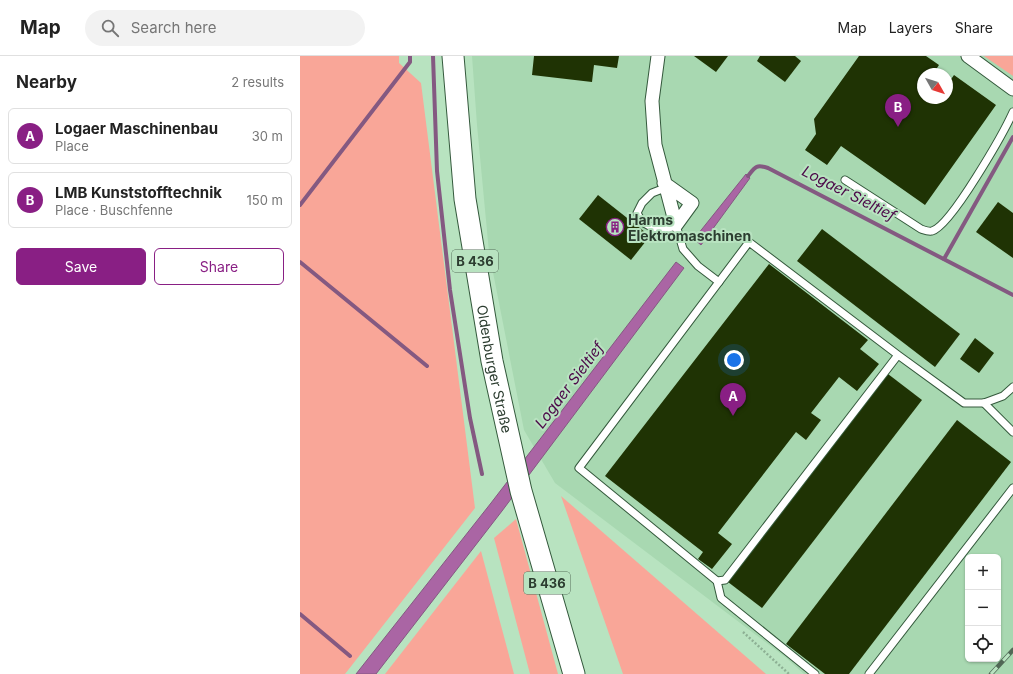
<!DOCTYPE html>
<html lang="en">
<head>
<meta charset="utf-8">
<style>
	body { margin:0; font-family:Inter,sans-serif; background:#f2f2f2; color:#222 }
	.controls { position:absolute; right:12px; bottom:12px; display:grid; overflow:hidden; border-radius:6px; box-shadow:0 1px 3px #0004 }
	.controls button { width:36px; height:36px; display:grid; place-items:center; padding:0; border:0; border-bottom:1px solid #e0e0e0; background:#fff; color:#222; font:20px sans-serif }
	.compass { position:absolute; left:617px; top:12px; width:36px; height:36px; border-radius:50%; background:#fff; box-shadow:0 1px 3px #0004; rotate:129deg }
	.you { position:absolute; left:434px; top:304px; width:14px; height:14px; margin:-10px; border:3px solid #fff; border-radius:50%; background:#1a73e8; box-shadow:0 0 0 6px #1a73e833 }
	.badge { display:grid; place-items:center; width:26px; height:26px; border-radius:50%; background:#891f84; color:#fff; font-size:13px; font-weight:700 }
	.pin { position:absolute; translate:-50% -33px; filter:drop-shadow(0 1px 2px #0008) }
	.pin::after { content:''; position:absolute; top:21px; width:14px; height:12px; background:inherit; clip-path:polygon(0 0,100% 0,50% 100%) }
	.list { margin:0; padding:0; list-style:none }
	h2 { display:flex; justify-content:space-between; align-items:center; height:52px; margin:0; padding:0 16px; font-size:17px }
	h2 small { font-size:13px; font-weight:400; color:#767676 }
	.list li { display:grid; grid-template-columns:26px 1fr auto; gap:12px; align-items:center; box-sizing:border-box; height:56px; margin:0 8px 8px; padding:0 8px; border:1px solid #e0e0e0; border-radius:6px }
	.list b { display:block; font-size:15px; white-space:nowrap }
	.list p { margin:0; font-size:13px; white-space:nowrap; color:#767676 }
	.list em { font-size:13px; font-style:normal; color:#767676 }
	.actions { display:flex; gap:8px; padding:12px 16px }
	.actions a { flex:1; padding:9px 0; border:1px solid #891f84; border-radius:6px; text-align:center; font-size:14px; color:#891f84 }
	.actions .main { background:#891f84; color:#fff }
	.icon { flex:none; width:22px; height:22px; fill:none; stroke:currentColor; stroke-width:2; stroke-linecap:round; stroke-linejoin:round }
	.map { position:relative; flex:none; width:713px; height:618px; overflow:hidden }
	header { display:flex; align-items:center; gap:24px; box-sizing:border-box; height:56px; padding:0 20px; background:#fff; border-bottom:1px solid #e0e0e0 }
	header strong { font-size:19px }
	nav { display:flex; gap:22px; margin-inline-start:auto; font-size:14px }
	.search { width:280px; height:36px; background:#f2f2f2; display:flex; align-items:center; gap:10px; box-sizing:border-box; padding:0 14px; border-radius:22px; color:#767676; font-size:15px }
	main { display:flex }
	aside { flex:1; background:#fff }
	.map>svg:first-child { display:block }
</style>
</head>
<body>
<header>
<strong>Map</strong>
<div class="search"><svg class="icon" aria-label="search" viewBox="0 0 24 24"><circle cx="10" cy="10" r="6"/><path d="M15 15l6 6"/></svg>Search here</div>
<nav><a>Map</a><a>Layers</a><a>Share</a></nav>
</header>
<main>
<aside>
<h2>Nearby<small>2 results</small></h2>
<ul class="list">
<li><span class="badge">A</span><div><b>Logaer Maschinenbau</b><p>Place</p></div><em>30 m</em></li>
<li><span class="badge">B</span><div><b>LMB Kunststofftechnik</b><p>Place · Buschfenne</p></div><em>150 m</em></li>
</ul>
<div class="actions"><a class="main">Save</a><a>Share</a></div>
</aside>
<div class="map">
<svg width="713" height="618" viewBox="0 0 713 618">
	<rect width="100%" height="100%" fill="#b8e3c0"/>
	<path fill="#a8d8b1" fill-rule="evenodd" d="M172 0H713V618H504L485 601 255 427 224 374 189 196 177 69ZM623 18H647V42H623ZM668 501H698V603H668Z"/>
	<g fill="#f9a698">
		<path d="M0 0H99V7L121 27 175 452 45 618H0Z"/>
		<path d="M684 0H713V20Z"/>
		<path d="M261 440 466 618H323Z"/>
		<path d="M216 463 258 618H230L194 482Z"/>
		<path d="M181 495 214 618H85Z"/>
	</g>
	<g fill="#aa65a4" stroke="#845981">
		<path d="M446 118 450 122 401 189 394 183Z"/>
		<path d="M376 206 384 212 202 455 76 618H56L191 447Z"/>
	</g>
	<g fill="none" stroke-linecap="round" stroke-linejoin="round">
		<g stroke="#845981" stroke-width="4">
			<path d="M133 0 137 115 150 234 170 362 182 418"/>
			<path d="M448 120C455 111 456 108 468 112L713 239"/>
			<path d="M0 149 110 6V0"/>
			<path d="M644 203 713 81"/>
			<path d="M0 206 127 310"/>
			<path d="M0 558 50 600"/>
		</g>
	</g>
	<g fill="#1f3304">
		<path d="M234 0H319L317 12 294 9 292 26 232 19Z"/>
		<path d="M394 0H428L416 16Z"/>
		<path d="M460 0H495L501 5 485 26 457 5Z"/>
		<path d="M559 0H626L639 9 633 18H623V42H647V29L654 19 696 49 625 149 541 90 527 109 505 94 516 78 514 63Z"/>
		<path d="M298 139 350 180 331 204 279 163Z"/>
		<path d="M698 146 713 157V202L676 176Z"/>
		<path d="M522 173 660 278 635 311 497 205Z"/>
		<path d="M469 208 568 284 560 293 579 308 557 335 539 321 511 357 521 364 506 384 496 376 418 477 432 488 412 513 398 503 403 496 305 420Z"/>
		<path d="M675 282 694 297 679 317 660 303Z"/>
		<path d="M588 318 622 344 462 552 428 526Z"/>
		<path d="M657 364 711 406 549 618H525L486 588Z"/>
	</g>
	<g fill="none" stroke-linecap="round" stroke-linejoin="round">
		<defs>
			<g id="service">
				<path d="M545 124 621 173C624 174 629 176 632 175 651 170 704 76 713 56"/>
				<path d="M365 132 352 137 342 147 337 157 342 166 355 173 365 174 376 169 383 193 398 210 419 226"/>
				<path d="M598 299 425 524 417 525 279 412 449 186 598 299 664 347H684L703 340 713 331"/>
				<path d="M684 347 713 376"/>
				<path d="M417 525 421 542 515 618"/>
				<path d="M569 618 713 432"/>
			</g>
			<g id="minor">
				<path d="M358 0 352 45 355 89 376 169 392 147 364 127"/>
				<path d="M668 0 713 33"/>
			</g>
			<g id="primary">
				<path id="s1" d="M153 0 165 143 192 305 221 435 274 618"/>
			</g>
		</defs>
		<use href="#service" stroke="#34593c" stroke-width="9"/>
		<use href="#minor" stroke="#34593c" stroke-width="15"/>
		<use href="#primary" stroke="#34593c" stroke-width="23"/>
		<path stroke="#8db094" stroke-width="2.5" stroke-dasharray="2 2" stroke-linecap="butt" d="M443 576 489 618"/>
		<use href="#service" stroke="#fff" stroke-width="7"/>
		<use href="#minor" stroke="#fff" stroke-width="13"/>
		<use href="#primary" stroke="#fff" stroke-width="21"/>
		<defs>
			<path id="rail" d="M691 618 713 594"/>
		</defs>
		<use href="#rail" stroke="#516856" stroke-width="4.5"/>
		<use href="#rail" stroke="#b8e3c0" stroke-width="3" stroke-dasharray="9" stroke-linecap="butt"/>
	</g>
	<defs>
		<symbol id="building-ring" viewBox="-11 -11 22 22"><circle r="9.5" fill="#b8e3c0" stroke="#891f84" stroke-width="1.5"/><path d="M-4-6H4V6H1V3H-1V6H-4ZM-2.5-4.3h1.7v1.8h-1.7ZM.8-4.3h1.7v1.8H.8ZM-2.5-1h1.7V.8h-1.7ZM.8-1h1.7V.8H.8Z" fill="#891f84"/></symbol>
	</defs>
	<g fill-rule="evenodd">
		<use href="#building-ring" x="305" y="161" width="20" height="20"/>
	</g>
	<g text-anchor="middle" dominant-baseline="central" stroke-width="4" stroke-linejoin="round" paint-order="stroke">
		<g fill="#b8e3c0" stroke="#566f5b" stroke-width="1">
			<rect x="152" y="194" width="46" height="22" rx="3"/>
			<rect x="224" y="516" width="46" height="22" rx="3"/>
		</g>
		<g font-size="13" font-weight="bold" fill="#2c3d30">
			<text x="175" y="205">B 436</text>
			<text x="247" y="527">B 436</text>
		</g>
		<g font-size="14" font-weight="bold" fill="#2c3d30" stroke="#b8e3c0" text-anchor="start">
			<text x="328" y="163">Harms<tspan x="328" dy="16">Elektromaschinen</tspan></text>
		</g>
		<g font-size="14" fill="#2c3d30" stroke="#b8e3c0">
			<text stroke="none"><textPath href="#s1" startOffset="316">Oldenburger Straße</textPath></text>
		</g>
		<g font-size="15" font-style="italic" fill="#4b0848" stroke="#b8e3c0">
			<text transform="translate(549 137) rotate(27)">Logaer Sieltief</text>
			<text transform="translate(269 329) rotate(-53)">Logaer Sieltief</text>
		</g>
	</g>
</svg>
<div class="controls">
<button>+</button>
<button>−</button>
<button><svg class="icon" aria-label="locate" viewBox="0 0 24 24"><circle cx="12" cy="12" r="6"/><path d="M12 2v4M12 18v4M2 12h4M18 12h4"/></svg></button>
</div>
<svg class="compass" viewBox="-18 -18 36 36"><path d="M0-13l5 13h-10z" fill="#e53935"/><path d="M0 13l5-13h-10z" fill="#767676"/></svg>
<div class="you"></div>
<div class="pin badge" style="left:433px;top:360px">A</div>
<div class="pin badge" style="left:598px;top:71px">B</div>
</div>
</main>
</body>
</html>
